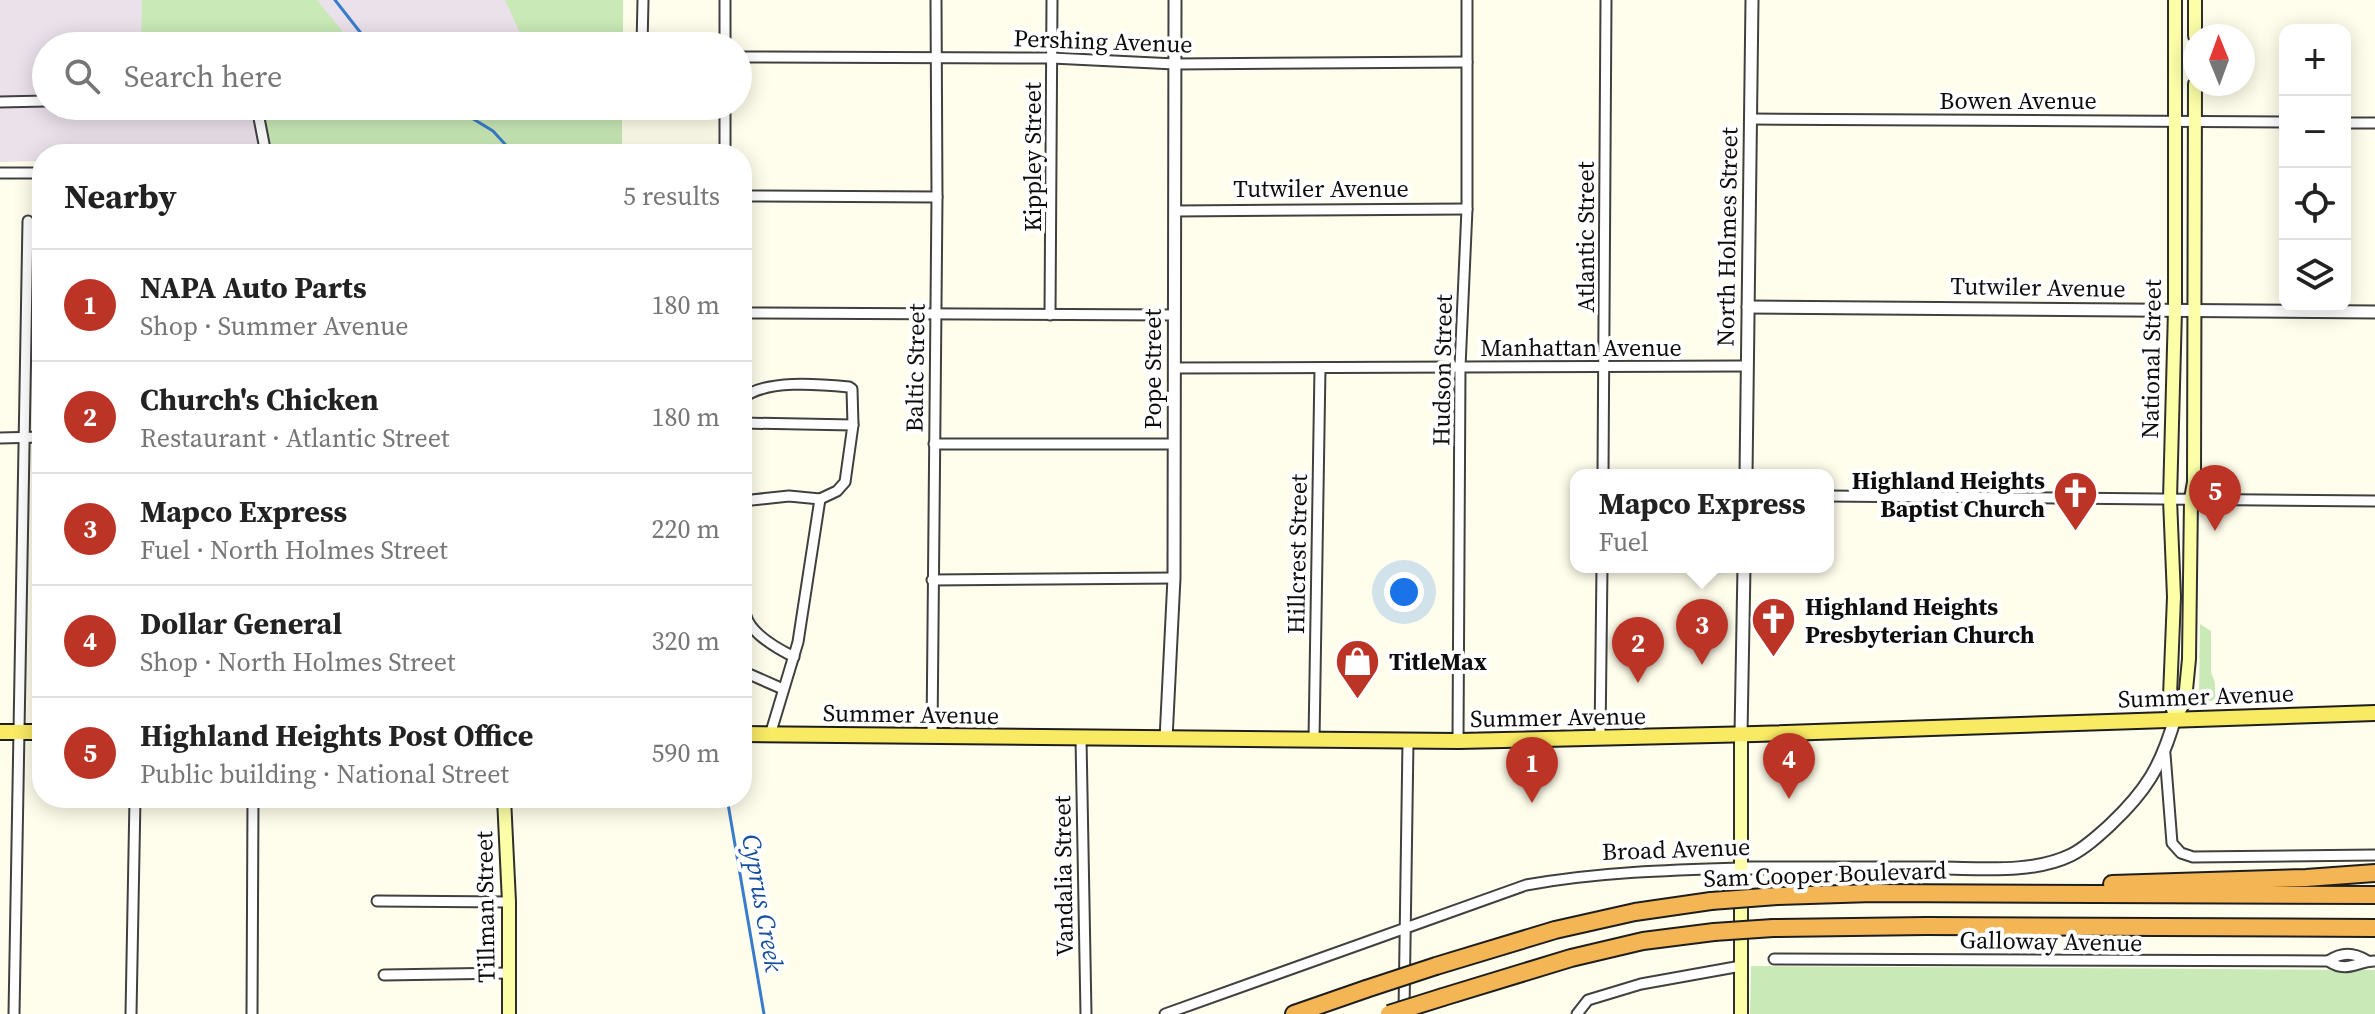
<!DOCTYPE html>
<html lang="en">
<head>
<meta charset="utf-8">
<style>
	body { margin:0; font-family:"Source Serif 4",serif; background:#f6f6f6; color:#222 }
	.controls { position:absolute; right:24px; top:24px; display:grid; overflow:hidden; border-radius:16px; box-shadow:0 4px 20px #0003 }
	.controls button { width:72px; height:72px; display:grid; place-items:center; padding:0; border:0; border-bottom:2px solid #e0e0e0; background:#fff; color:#222; font:40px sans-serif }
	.compass { position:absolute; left:2183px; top:24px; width:72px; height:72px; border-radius:50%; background:#fff; box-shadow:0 4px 20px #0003; rotate:359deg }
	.you { position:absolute; left:1404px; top:592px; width:28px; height:28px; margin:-20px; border:6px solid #fff; border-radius:50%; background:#1a73e8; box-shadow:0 0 0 12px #1a73e833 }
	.badge { display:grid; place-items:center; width:52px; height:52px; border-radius:50%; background:#bc3425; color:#fff; font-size:26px; font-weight:700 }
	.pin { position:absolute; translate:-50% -66px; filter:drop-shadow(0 2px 4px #0008) }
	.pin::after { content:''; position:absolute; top:42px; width:28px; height:24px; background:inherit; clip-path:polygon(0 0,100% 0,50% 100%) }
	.popup { position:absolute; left:1570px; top:469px; width:264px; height:104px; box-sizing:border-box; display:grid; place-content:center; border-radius:16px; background:#fff; filter:drop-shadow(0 2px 6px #0005); font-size:26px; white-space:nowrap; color:#767676 }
	.popup b { font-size:30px; color:#222 }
	.popup::after { content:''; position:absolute; left:50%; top:100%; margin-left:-16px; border:16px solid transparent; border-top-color:#fff }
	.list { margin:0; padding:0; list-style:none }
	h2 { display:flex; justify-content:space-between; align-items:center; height:104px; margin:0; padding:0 32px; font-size:34px }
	h2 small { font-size:26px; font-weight:400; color:#767676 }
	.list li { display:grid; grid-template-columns:52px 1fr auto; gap:24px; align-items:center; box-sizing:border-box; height:112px; padding:0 32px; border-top:2px solid #e0e0e0 }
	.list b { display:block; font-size:30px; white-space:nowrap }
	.list p { margin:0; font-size:26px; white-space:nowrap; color:#767676 }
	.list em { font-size:26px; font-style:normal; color:#767676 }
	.icon { flex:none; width:44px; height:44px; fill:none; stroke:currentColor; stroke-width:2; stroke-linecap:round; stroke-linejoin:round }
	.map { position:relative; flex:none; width:2375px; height:1014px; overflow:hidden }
	.search { position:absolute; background:#fff; box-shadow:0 4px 20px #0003; left:32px; top:32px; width:720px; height:88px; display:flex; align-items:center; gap:20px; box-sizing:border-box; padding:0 28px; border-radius:44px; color:#767676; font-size:30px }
	.panel { position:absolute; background:#fff; box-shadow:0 4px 20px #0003; left:32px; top:144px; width:720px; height:664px; border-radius:32px }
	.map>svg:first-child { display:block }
</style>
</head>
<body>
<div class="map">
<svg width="2375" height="1014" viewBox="0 0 2375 1014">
	<rect width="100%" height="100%" fill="#fffeec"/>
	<path fill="#ebe1eb" d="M0 0H623V46H46V106H622V154H42V161L0 162Z"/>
	<g fill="#c9e9b6">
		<path d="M142 0H317L354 46H141Z"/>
		<path d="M505 0H623V46H526Z"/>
		<path d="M252 106H622V154H267Z"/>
		<path d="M2200 624 2211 631V672L2215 683V695L2238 696V702L2199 701Z"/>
		<path d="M1751 966 2375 970V1014H1750Z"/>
	</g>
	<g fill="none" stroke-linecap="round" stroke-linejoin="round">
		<g stroke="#387ccd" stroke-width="3">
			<path d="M335 0 371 46"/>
			<path d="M452 106 493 131 514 154"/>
			<path d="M727 798 764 1014"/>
		</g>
		<defs>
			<g id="minor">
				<path d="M642 46 643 0"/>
				<path d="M725 46V0"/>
				<path d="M738 57 1052 58 1175 64 1467 62"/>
				<path d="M0 102 46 101"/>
				<path d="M252 106 258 113 266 154"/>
				<path d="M725 106V154"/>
				<path d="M1751 119 2285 122"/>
				<path d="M2345 123H2375"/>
				<path d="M0 173H42"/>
				<path d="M742 196 937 197"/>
				<path d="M1175 211 1467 209"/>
				<path d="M742 313 1175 315"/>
				<path d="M1050 315 1052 0"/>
				<path d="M1175 368 1747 366"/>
				<path d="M742 399C764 379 819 384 849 387L852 389 853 425"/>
				<path d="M742 423 853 425 845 482 837 491 820 499 789 496 742 501"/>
				<path d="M0 438 42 437"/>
				<path d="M934 444H1174"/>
				<path d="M1603 475 1606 0"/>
				<path d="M1828 496 2375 501"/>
				<path d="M932 580 1174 578"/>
				<path d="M742 583C743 594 743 605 746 616 751 634 778 649 794 657"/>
				<path d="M742 671 783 689"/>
				<path d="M770 735 798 642 820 499"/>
				<path d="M932 736 937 197 936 0"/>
				<path d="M1081 738 1086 1014"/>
				<path d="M1600 738 1602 567"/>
				<path d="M1314 740 1320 368"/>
				<path d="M1458 741 1460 367 1467 209V0"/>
				<path d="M2165 754 2172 843 2181 853 2193 857 2375 855"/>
				<path d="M377 901 509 902"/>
				<path d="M1774 959 2328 961C2348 974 2356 961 2375 961"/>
				<path d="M2328 961C2342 952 2353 952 2368 961"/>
				<path d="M384 975 509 973"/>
				<path d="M1404 1011 1408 741"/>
				<path d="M14 1014 28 221"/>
				<path d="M131 1014 135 798"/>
				<path d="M252 1014 253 798"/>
				<path d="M1165 1014 1526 885C1598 872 1669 870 1742 868"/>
				<path d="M1577 1014 1588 1000 1641 984 1741 966"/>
			</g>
			<g id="tertiary">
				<path d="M1748 307 2375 312"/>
				<path d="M1746 475 1752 0"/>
				<path d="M1741 734 1744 567"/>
				<path d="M1166 739 1174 578 1175 0"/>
				<path d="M1742 868C1807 868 1873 868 1938 868 1980 868 2032 874 2071 855 2085 848 2098 836 2110 825 2146 791 2161 767 2175 718"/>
			</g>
			<g id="secondary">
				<path d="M2175 0V310L2170 499 2174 597 2170 696 2175 718"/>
				<path d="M2195 0V36"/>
				<path d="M2175 718 2185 700 2189 659 2191 499 2194 482 2195 84"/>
				<path d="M1741 734V1014"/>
				<path d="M504 798 509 902V1014"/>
			</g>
			<g id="primary">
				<path d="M0 732H42"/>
				<path d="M742 734 1458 741 1755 734 2375 713"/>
			</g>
			<g id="motorway">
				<path d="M2112 884 2306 878 2375 873"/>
				<path d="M1777 896 1873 893 2375 895"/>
				<path d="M1773 928 1926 926 2375 928"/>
				<path d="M1436 966 1555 930 1635 912 1711 901"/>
				<path d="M1443 997 1571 958 1643 941 1714 932"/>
				<path d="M1294 1014 1366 989"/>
			</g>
		</defs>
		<use href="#minor" stroke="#404040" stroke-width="13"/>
		<use href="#tertiary" stroke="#404040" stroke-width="15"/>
		<use href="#secondary" stroke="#2f2f2f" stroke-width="16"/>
		<use href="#primary" stroke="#1e1e1e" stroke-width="18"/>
		<use href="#motorway" stroke="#1e1e1e" stroke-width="20"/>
		<use href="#minor" stroke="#fff" stroke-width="9"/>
		<use href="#tertiary" stroke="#fff" stroke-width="11"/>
		<use href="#secondary" stroke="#fcffa7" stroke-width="12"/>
		<use href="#primary" stroke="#f8ea63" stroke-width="14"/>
		<use href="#motorway" stroke="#f4b555" stroke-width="16"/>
		<defs>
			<g id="motorway-bridge">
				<path d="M1711 901 1777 896"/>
				<path d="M1714 932 1773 928"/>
				<path d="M1366 989 1436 966"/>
				<path d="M1389 1014 1443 997"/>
			</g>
		</defs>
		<use href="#motorway-bridge" stroke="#1e1e1e" stroke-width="20" stroke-linecap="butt"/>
		<use href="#motorway-bridge" stroke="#f4b555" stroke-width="16"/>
	</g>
	<defs>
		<symbol id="church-pin" viewBox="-11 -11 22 30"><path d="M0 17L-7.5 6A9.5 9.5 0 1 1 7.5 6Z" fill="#bc3425" stroke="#fff"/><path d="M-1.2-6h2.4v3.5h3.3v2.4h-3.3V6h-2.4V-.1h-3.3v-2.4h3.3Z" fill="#fff"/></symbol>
		<symbol id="shop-pin" viewBox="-11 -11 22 30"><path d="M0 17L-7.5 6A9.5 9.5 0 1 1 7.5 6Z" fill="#bc3425" stroke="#fff"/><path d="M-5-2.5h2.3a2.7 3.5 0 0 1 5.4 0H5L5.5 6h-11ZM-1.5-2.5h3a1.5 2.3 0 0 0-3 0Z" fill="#fff"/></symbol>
	</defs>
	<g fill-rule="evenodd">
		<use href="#church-pin" x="2050" y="468" width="51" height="69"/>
		<use href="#church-pin" x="1748" y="594" width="51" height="69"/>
		<use href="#shop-pin" x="1332" y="636" width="51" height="69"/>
	</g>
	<g text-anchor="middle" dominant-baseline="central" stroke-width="8" stroke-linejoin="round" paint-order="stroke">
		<g font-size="24" fill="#0d0d0d" stroke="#fff">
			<text transform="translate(1103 41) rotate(2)">Pershing Avenue</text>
			<text x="2018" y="100">Bowen Avenue</text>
			<text transform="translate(1032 157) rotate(-90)">Kippley Street</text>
			<text x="1321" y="188">Tutwiler Avenue</text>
			<text transform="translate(1585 237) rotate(-90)">Atlantic Street</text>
			<text transform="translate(1727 237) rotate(-89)">North Holmes Street</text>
			<text transform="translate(2038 287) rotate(1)">Tutwiler Avenue</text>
			<text x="1581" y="347">Manhattan Avenue</text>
			<text transform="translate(2151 359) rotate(-89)">National Street</text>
			<text transform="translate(915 368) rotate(-89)">Baltic Street</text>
			<text transform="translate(1152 369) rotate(-90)">Pope Street</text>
			<text transform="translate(1442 370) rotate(-89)">Hudson Street</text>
			<text transform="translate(1297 554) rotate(-89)">Hillcrest Street</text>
			<text transform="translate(2206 696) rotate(-2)">Summer Avenue</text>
			<text transform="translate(911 714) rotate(1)">Summer Avenue</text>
			<text transform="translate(1558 717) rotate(-1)">Summer Avenue</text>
			<text transform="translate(1676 849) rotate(-2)">Broad Avenue</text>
			<text transform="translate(1825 874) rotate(-2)">Sam Cooper Boulevard</text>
			<text transform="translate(1063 876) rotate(-91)">Vandalia Street</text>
			<text transform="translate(485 907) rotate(-91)">Tillman Street</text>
			<text transform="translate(2051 941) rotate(1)">Galloway Avenue</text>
		</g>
		<g font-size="24" font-weight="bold" fill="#0d0d0d" stroke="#fff" text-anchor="start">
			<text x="2045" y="480" text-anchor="end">Highland Heights<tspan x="2045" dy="28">Baptist Church</tspan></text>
			<text x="1805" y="606">Highland Heights<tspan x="1805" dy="28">Presbyterian Church</tspan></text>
			<text x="1389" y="661">TitleMax</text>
		</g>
		<g font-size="26" font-style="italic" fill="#164f9e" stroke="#fff">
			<text transform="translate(763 903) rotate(80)">Cyprus Creek</text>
		</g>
	</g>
</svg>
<div class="controls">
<button>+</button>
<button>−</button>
<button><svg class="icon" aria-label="locate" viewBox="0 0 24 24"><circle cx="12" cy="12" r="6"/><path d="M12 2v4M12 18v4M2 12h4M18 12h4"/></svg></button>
<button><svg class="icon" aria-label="layers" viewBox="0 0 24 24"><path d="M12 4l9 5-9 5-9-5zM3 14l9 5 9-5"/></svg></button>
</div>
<svg class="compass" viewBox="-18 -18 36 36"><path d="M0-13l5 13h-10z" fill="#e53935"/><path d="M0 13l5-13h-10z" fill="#767676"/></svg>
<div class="you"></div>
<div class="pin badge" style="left:1532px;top:803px">1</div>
<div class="pin badge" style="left:1638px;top:683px">2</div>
<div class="pin badge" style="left:1702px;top:665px">3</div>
<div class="popup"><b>Mapco Express</b>Fuel</div>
<div class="pin badge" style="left:1789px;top:799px">4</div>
<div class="pin badge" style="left:2215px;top:531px">5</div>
<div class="search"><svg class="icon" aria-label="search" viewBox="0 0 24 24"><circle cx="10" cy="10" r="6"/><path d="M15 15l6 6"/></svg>Search here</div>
<section class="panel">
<h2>Nearby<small>5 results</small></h2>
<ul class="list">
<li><span class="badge">1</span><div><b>NAPA Auto Parts</b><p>Shop · Summer Avenue</p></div><em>180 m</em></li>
<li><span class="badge">2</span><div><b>Church's Chicken</b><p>Restaurant · Atlantic Street</p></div><em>180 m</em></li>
<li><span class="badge">3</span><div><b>Mapco Express</b><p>Fuel · North Holmes Street</p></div><em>220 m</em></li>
<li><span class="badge">4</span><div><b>Dollar General</b><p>Shop · North Holmes Street</p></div><em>320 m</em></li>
<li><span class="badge">5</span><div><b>Highland Heights Post Office</b><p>Public building · National Street</p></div><em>590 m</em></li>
</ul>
</section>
</div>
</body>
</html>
